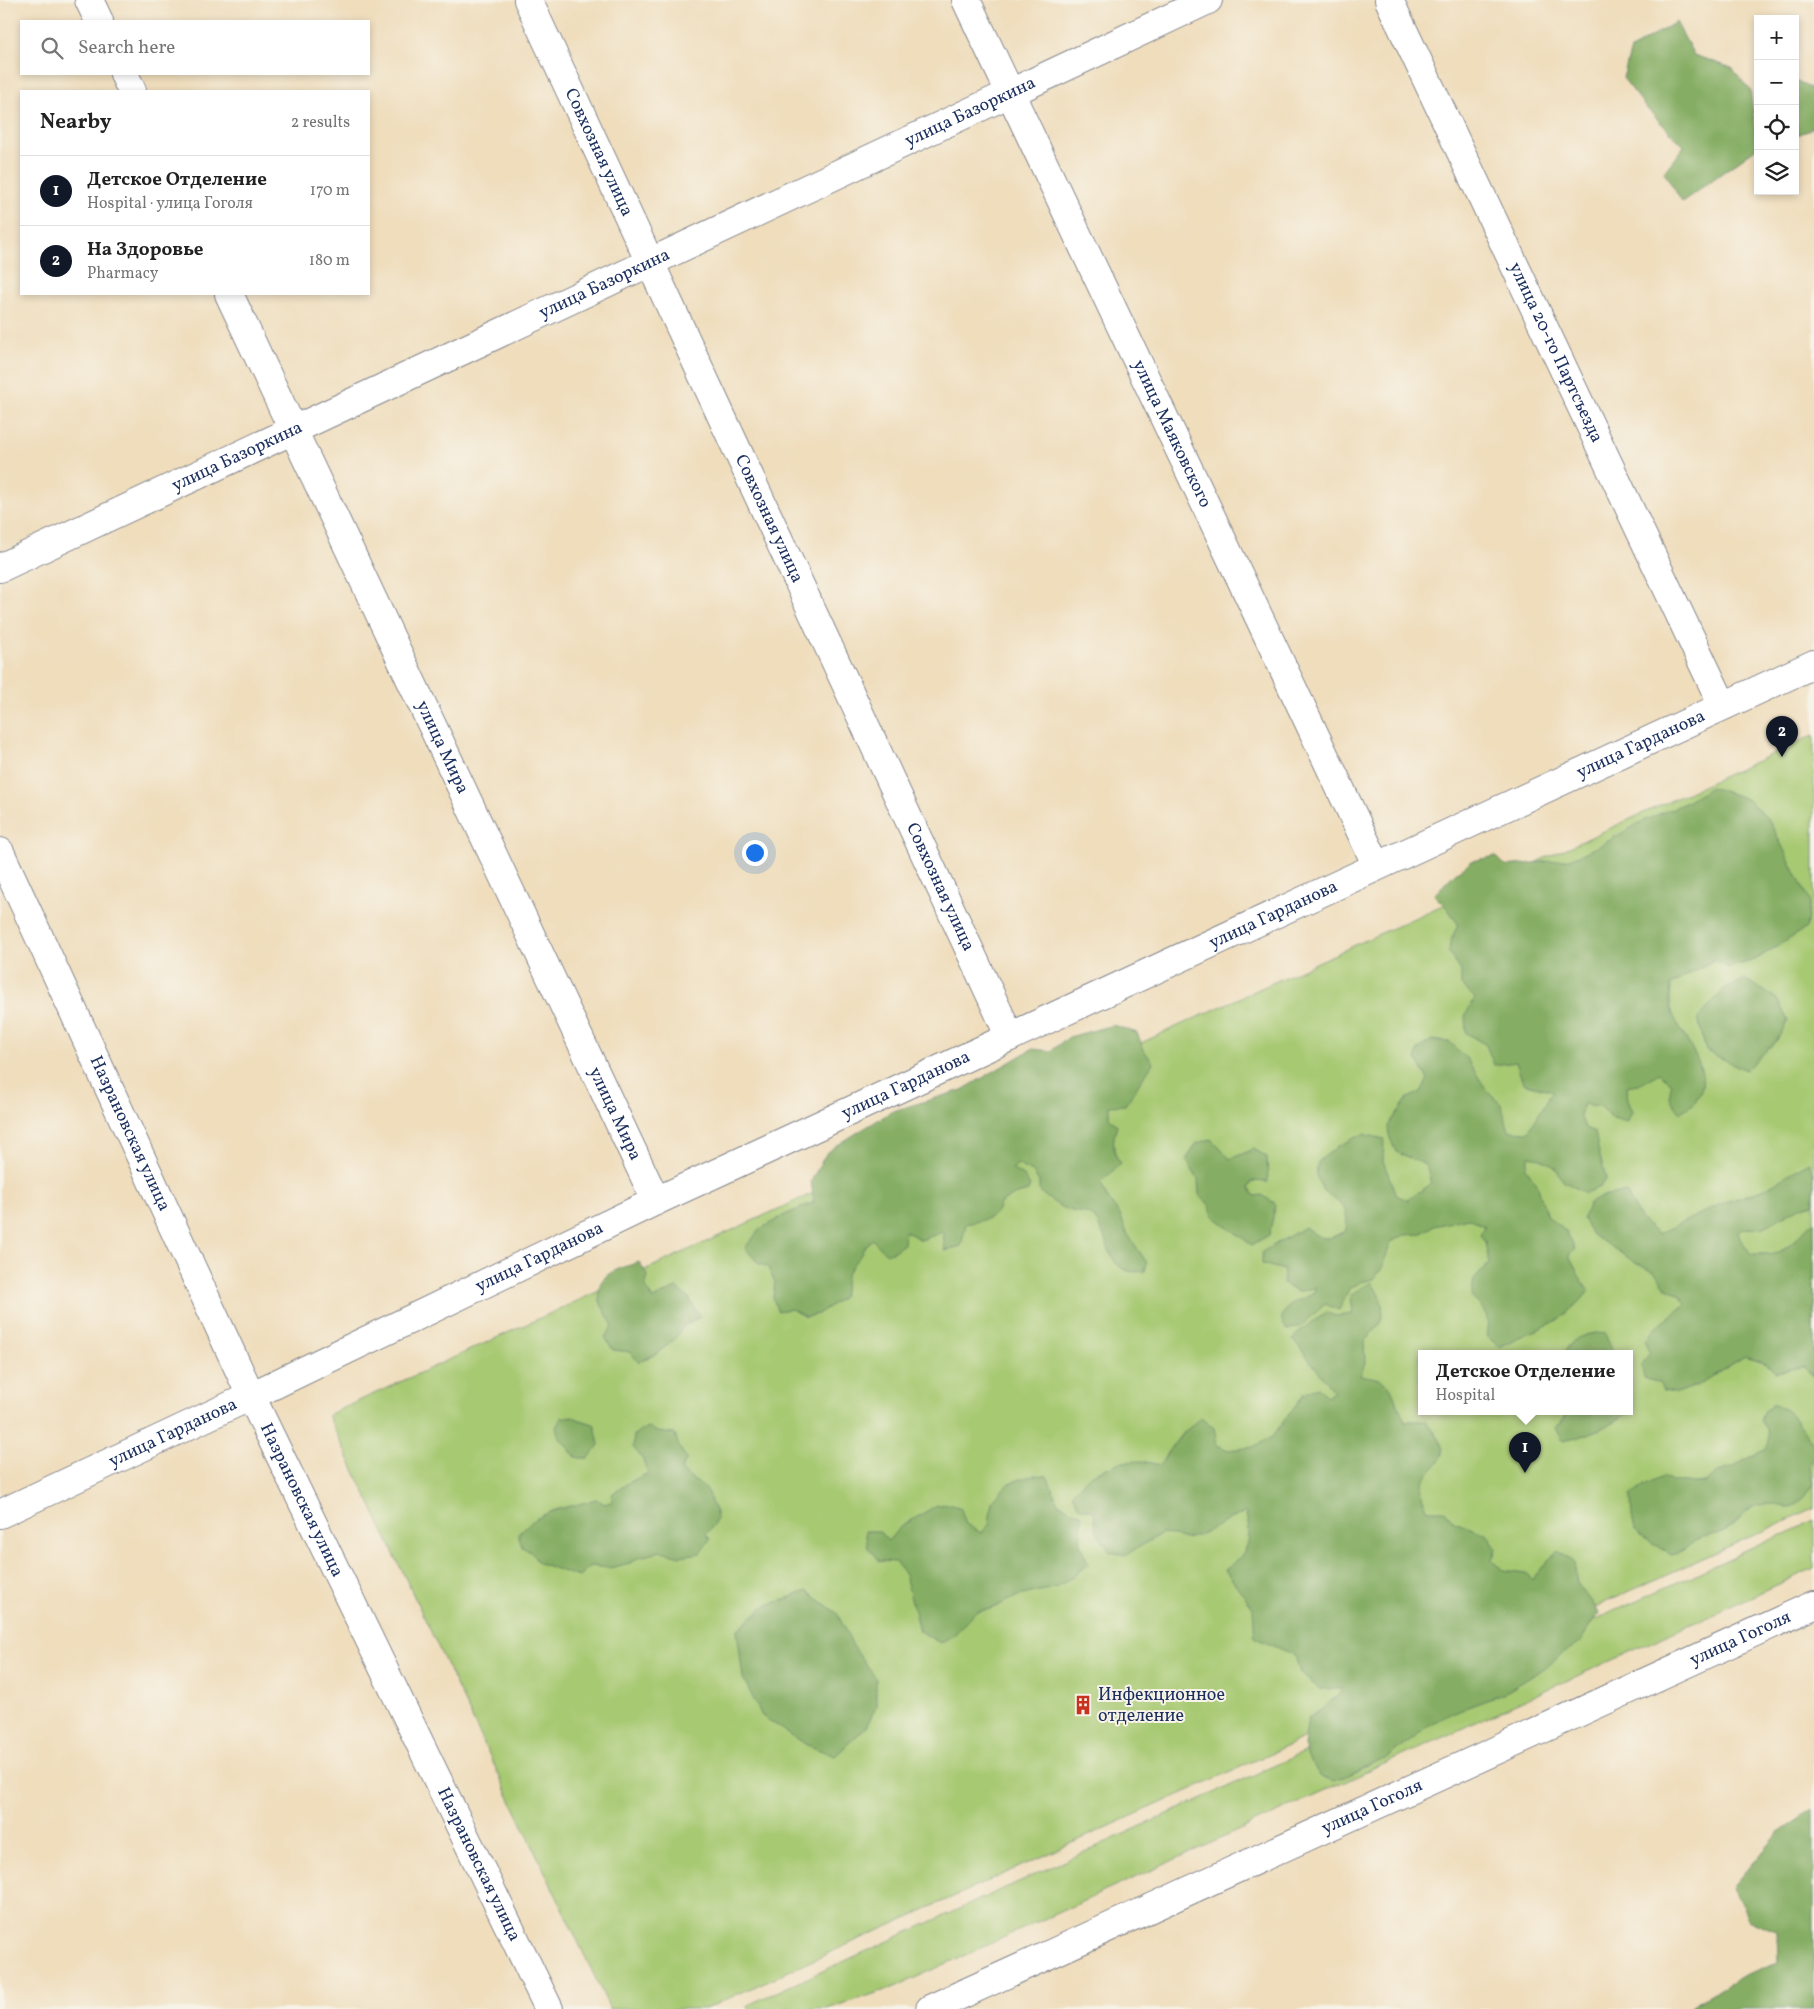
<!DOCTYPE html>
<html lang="en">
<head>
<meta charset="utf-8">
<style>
	body { margin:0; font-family:Vollkorn,serif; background:#f6f6f6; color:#222 }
	.controls { position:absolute; right:15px; top:15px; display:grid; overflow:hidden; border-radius:0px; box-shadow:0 2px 8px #0003 }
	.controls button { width:45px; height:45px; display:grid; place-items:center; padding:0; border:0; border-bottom:1px solid #e0e0e0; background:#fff; color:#222; font:25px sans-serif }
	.you { position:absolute; left:754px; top:852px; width:18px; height:18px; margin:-12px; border:4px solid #fff; border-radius:50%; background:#1a73e8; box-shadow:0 0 0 8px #1a73e833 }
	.badge { display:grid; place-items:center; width:32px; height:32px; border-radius:50%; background:#111827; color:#fff; font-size:16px; font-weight:700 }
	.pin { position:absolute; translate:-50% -41px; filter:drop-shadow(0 1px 2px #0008) }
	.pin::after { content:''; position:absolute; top:26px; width:18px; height:15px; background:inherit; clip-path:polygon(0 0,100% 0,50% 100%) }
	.popup { position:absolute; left:1418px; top:1350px; width:215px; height:65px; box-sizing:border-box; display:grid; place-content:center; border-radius:0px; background:#fff; filter:drop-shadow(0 1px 4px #0005); font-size:16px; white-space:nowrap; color:#767676 }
	.popup b { font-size:19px; color:#222 }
	.popup::after { content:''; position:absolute; left:50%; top:100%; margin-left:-10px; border:10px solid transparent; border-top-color:#fff }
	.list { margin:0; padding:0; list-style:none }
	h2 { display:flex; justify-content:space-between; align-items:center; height:65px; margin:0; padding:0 20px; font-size:21px }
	h2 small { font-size:16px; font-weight:400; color:#767676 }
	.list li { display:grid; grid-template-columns:32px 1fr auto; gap:15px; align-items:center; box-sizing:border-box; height:70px; padding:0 20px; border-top:1px solid #e0e0e0 }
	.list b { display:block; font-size:19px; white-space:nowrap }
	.list p { margin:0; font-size:16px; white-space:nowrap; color:#767676 }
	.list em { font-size:16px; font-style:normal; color:#767676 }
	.icon { flex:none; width:28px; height:28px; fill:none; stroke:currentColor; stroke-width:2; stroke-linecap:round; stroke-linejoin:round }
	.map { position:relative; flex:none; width:1814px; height:2009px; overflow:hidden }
	.search { position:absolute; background:#fff; box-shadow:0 2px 8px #0003; left:20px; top:20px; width:350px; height:55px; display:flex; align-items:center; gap:12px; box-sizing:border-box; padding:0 18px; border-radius:0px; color:#767676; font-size:19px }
	.panel { position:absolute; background:#fff; box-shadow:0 2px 8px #0003; left:20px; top:90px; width:350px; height:205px; border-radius:0px }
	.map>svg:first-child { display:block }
</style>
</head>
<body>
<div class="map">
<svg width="1814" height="2009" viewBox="0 0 1814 2009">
	<rect width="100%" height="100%" fill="#f7f3e8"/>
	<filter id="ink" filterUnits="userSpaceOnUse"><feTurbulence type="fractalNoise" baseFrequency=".02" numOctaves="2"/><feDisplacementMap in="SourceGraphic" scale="10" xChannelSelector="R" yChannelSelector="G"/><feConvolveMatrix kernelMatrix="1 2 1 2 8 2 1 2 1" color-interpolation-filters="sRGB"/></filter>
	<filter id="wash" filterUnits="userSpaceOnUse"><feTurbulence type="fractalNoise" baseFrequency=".0096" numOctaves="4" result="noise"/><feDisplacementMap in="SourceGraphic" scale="20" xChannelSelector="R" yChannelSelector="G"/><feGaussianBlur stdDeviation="1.12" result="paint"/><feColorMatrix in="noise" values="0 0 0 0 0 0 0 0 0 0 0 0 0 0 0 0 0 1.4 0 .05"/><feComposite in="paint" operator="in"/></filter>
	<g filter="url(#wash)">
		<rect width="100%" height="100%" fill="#efddbc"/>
		<g fill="#a7c972" stroke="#617c68" fill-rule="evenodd">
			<path d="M1814 735V1508L705 2009H610L328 1415ZM1421 1354H1629V1412H1421Z"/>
			<path d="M1814 1520V1568L895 1987 827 2009H749L748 2005Z"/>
		</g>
		<g fill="#85ad64" stroke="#506e61">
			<path d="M1676 22 1694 55 1732 68 1750 90 1758 147 1682 202 1664 172 1684 146 1649 111 1623 78 1631 49Z"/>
			<path d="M1795 81 1814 90V127L1795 136Z"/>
			<path d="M1711 787 1747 799 1769 820 1810 902 1806 928 1755 960 1728 968 1715 959 1671 985C1671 992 1669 1001 1671 1008 1678 1037 1718 1070 1696 1100 1693 1105 1685 1109 1681 1112 1671 1101 1667 1098 1672 1083L1659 1073 1639 1085 1626 1087 1627 1100 1632 1112 1627 1122 1610 1117 1602 1107 1584 1104 1580 1115 1585 1128 1595 1132 1599 1153 1606 1178 1600 1187 1585 1193 1563 1181 1556 1168 1541 1158 1529 1156 1526 1168 1537 1184 1546 1214 1556 1224 1566 1231 1575 1249 1569 1255 1579 1276 1589 1290C1579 1302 1565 1317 1550 1324 1533 1332 1516 1337 1500 1347L1486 1336C1490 1315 1486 1311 1471 1297L1474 1280 1489 1263 1485 1241 1480 1235 1485 1226 1468 1218 1434 1226 1420 1234 1404 1235 1391 1242 1382 1268 1374 1279 1361 1282 1349 1289 1339 1310 1325 1304 1301 1326 1288 1330 1283 1324 1281 1316 1292 1303 1313 1294 1316 1287 1298 1292 1283 1284 1284 1270 1262 1264V1252L1305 1227C1322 1241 1327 1241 1346 1230L1347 1220 1344 1207 1322 1189 1316 1175 1318 1162 1338 1146 1363 1134 1384 1139 1383 1161 1396 1195 1407 1200 1431 1184 1426 1165 1396 1152 1389 1136 1388 1126 1408 1098 1421 1092 1428 1079 1416 1059 1418 1049 1432 1040 1450 1042 1467 1059 1486 1089 1501 1104 1509 1131 1528 1132 1553 1091 1523 1083 1516 1062 1494 1065 1486 1045 1466 1033 1465 1016 1475 998 1461 985V971L1449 953 1450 943 1458 924 1448 909 1434 895 1454 874 1472 861 1496 856 1506 866 1570 859 1601 845 1645 820 1685 803Z"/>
			<path d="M1745 979 1777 999 1788 1021 1777 1040 1746 1070 1706 1051 1698 1018 1724 990Z"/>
			<path d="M1113 1025 1137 1033 1144 1050 1153 1063 1125 1105 1109 1106V1117L1117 1126C1112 1142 1112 1148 1120 1164L1101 1183 1107 1198 1120 1215 1127 1233 1147 1263 1145 1271C1105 1278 1112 1239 1094 1218 1088 1212 1080 1213 1072 1211 1063 1209 1045 1198 1039 1190V1182L1033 1172 1025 1169 1018 1164 1012 1169 1024 1177 1030 1186 1028 1191 1014 1195 999 1204C999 1219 978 1221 966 1224L961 1246 945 1251 943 1232 921 1240 905 1231 904 1244 894 1251 886 1254 872 1239 863 1249 860 1256 853 1264 846 1276 843 1297 818 1314 806 1317 791 1309 777 1311 773 1297 775 1282 767 1266 759 1264 745 1248 760 1229 783 1216 814 1202 811 1181 827 1152 855 1134 893 1111 962 1090 1032 1049 1051 1051 1069 1037Z"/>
			<path d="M1211 1139 1230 1159 1254 1149 1267 1157 1268 1182 1252 1181 1249 1188 1255 1196 1262 1195 1276 1204 1269 1235 1252 1245 1213 1216 1210 1206 1199 1194 1198 1179 1186 1160 1197 1143Z"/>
			<path d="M1809 1162 1814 1174V1203C1795 1206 1782 1219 1764 1227 1756 1231 1746 1225 1738 1232L1740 1239 1751 1254C1773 1254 1781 1255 1797 1238 1803 1232 1807 1226 1814 1222V1377L1802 1367 1776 1372 1761 1361 1745 1356 1697 1386 1675 1393 1663 1391 1659 1383 1644 1378 1641 1365 1649 1353 1645 1340 1662 1322 1686 1304 1679 1294 1667 1288 1654 1271 1637 1263 1592 1235 1583 1218 1589 1203 1606 1195 1626 1192 1641 1220 1658 1234 1725 1202 1763 1190Z"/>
			<path d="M639 1262 648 1276 645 1287 653 1299 676 1288 689 1298 700 1317 684 1326 674 1340 656 1354 639 1362 630 1352 613 1350 605 1337 613 1326C610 1320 601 1305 600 1301 594 1272 618 1270 639 1262Z"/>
			<path d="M1371 1282C1388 1305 1387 1323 1364 1341L1365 1363 1361 1375 1380 1379 1391 1388 1405 1421H1426C1431 1428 1438 1436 1442 1444 1452 1468 1405 1473 1428 1510H1445L1454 1522 1487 1534 1496 1548 1492 1561 1503 1570 1527 1573 1532 1581 1547 1561 1559 1551 1574 1563 1577 1583 1599 1613 1580 1642 1532 1676 1503 1694 1446 1715 1423 1730 1389 1757 1333 1782 1321 1777 1310 1762 1304 1746 1308 1718 1323 1709 1343 1689H1320L1300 1673 1295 1655 1255 1638 1253 1608 1225 1570C1248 1554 1254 1540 1245 1512L1204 1533 1186 1539 1162 1533 1126 1555 1110 1552 1096 1530 1094 1511 1079 1507 1072 1493 1090 1475 1121 1462 1142 1461 1160 1465 1179 1437 1201 1417 1214 1428 1217 1445 1228 1450 1253 1447 1272 1437 1304 1394 1318 1387 1327 1397 1334 1391 1293 1339 1302 1329 1327 1312 1335 1316 1353 1314 1351 1295Z"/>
			<path d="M1596 1333 1605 1334 1614 1354H1563C1572 1340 1579 1335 1596 1333Z"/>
			<path d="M1772 1403 1787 1410 1807 1435 1814 1447V1457C1807 1465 1811 1474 1814 1484 1787 1527 1782 1494 1752 1508 1743 1513 1738 1523 1729 1528 1719 1535 1707 1535 1696 1540 1685 1545 1685 1553 1671 1555 1640 1532 1632 1542 1631 1497L1644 1485 1663 1476 1672 1481 1693 1484 1705 1483 1718 1472 1734 1467 1751 1456 1765 1450C1772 1438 1770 1432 1761 1421L1764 1412Z"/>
			<path d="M1569 1412H1629C1610 1426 1586 1437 1563 1441L1556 1428Z"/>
			<path d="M572 1416C580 1421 587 1421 595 1425L599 1445 589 1458C573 1459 575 1456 566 1445 560 1438 558 1437 556 1427L561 1418Z"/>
			<path d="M647 1427 657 1432 675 1434 679 1447 687 1459 681 1469C688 1479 702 1483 708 1493 710 1496 710 1500 712 1504 720 1518 717 1522 706 1534L710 1539 700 1553 680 1556 661 1551 641 1557 630 1563 610 1568 589 1566 580 1577C564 1573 552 1566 538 1563L532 1553 522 1547 518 1534C542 1508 565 1509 596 1499L605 1504 613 1501 612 1494 628 1483 648 1473 642 1458 633 1447 634 1435Z"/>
			<path d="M1034 1475 1047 1476 1058 1503 1082 1515 1080 1545 1089 1564 1058 1587 1018 1596 991 1609 975 1612 954 1635 940 1643 919 1631 905 1575 896 1562 879 1561 868 1548 865 1531H879L888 1541 899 1528 937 1505 953 1504 961 1509 966 1524 981 1533 989 1525 992 1501 1009 1483Z"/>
			<path d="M807 1591 837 1613 853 1646 876 1679V1707L866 1727 835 1756 807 1745 762 1716 743 1678 737 1630 763 1607Z"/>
			<path d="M1814 1809V2009H1687L1746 1974 1778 1962 1777 1932 1749 1919 1732 1887 1777 1834Z"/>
		</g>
	</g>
	<g filter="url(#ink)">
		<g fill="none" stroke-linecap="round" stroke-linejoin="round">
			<defs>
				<g id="street">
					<path d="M89 0 99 21"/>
					<path id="s1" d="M528 0 1010 1037"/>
					<path id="s2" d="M966 0 1377 866"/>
					<path id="s3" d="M1389 0 1723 706"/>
					<path d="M124 74 132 91"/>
					<path id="s4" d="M229 294 656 1201"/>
					<path id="s5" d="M0 1514 251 1396"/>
					<path id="s6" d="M930 2009 1814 1605"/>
				</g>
				<g id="secondary">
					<path id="s7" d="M0 568 1208 0"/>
					<path id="s8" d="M0 852 251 1396 549 2009"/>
					<path id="s9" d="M251 1396 656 1201 1814 664"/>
				</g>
			</defs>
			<use href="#street" stroke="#85868d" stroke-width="30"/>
			<use href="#secondary" stroke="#85868d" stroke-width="30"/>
			<use href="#street" stroke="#fff" stroke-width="28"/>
			<use href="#secondary" stroke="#fff" stroke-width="28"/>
		</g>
	</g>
	<defs>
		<symbol id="building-bare" viewBox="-9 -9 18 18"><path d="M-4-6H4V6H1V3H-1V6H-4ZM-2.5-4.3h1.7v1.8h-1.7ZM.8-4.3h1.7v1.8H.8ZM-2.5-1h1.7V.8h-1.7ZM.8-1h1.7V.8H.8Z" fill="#c8321e" stroke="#f7f3e8" stroke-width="2.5" paint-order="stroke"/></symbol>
	</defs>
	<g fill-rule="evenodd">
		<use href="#building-bare" x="1069" y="1691" width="28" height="28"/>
	</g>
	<g text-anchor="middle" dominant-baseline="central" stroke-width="4" stroke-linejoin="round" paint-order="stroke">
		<g font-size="18" fill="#1b2f5e" stroke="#f7f3e8">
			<text stroke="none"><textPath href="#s7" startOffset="1072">улица Базоркина</textPath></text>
			<text stroke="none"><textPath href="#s1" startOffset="168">Совхозная улица</textPath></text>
			<text stroke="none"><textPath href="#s7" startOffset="668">улица Базоркина</textPath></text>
			<text stroke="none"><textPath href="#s3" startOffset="390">улица 20-го Партсъезда</textPath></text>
			<text stroke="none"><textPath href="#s2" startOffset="480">улица Маяковского</textPath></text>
			<text stroke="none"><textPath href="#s7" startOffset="262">улица Базоркина</textPath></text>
			<text stroke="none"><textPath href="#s1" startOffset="572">Совхозная улица</textPath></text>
			<text stroke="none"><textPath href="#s9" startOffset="1535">улица Гарданова</textPath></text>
			<text stroke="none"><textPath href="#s4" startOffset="501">улица Мира</textPath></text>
			<text stroke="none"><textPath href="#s1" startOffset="978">Совхозная улица</textPath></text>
			<text stroke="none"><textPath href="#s9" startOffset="1130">улица Гарданова</textPath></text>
			<text stroke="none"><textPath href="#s9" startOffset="725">улица Гарданова</textPath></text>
			<text stroke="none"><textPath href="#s4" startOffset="906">улица Мира</textPath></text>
			<text stroke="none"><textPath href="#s8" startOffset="310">Назрановская улица</textPath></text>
			<text stroke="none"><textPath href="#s9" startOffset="320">улица Гарданова</textPath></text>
			<text stroke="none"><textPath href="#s5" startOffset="191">улица Гарданова</textPath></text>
			<text stroke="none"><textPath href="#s8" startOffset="715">Назрановская улица</textPath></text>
			<text stroke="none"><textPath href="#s6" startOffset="891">улица Гоголя</textPath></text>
			<text stroke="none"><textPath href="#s6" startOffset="486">улица Гоголя</textPath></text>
			<text stroke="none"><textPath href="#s8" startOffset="1120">Назрановская улица</textPath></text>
		</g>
		<g font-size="18" fill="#1b2f5e" stroke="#f7f3e8" text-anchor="start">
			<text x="1098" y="1695">Инфекционное<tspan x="1098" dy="21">отделение</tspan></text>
		</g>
	</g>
</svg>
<div class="controls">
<button>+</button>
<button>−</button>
<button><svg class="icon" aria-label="locate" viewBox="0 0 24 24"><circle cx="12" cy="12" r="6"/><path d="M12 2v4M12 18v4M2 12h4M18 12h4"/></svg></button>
<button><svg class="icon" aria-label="layers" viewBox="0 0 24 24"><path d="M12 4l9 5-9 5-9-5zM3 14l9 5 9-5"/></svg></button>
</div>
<div class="you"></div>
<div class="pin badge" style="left:1525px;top:1473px">1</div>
<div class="popup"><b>Детское Отделение</b>Hospital</div>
<div class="pin badge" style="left:1782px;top:757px">2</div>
<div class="search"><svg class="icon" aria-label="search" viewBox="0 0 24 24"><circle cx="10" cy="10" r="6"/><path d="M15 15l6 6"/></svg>Search here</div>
<section class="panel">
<h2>Nearby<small>2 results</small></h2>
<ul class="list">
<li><span class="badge">1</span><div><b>Детское Отделение</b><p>Hospital · улица Гоголя</p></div><em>170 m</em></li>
<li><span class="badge">2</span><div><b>На Здоровье</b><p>Pharmacy</p></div><em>180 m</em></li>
</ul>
</section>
</div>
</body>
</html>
